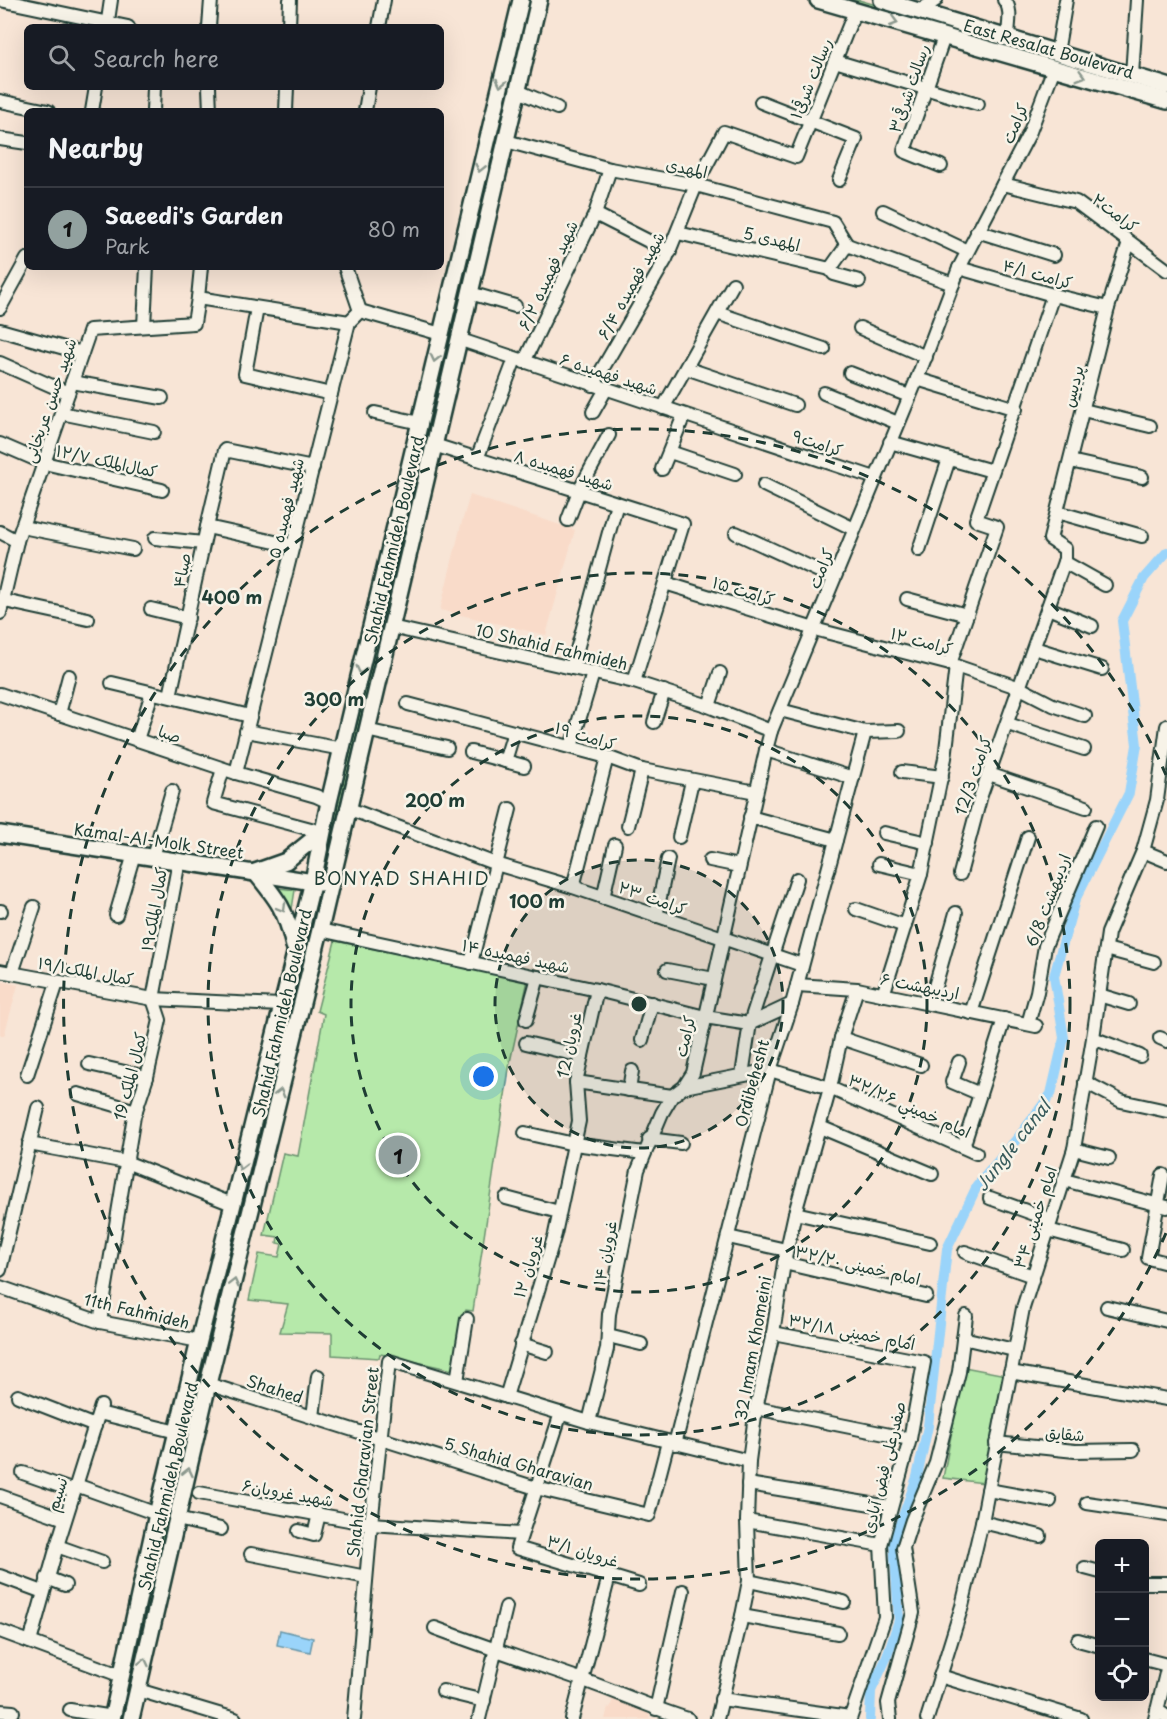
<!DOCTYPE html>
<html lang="en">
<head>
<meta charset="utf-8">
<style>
	body { margin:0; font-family:"Playpen Sans","Playpen Sans Arabic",sans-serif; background:#242831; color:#f1f3f6 }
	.controls { position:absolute; right:18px; bottom:18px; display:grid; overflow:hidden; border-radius:9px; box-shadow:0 6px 24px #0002 }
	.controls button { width:54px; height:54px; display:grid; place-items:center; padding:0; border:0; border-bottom:2px solid #363941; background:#171b24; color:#f1f3f6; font:30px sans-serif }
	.you { position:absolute; left:484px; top:1077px; width:21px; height:21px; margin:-15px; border:4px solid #fff; border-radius:50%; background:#1a73e8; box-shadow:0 0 0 9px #1a73e833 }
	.badge { display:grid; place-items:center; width:39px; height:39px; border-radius:50%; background:#92a19f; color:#111; font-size:20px; font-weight:700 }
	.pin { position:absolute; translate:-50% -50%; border:3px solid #fff; box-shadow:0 2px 6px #0006 }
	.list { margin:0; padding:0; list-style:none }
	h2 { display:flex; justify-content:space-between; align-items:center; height:78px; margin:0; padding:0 24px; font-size:26px }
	h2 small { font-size:20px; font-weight:400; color:#9ea1a6 }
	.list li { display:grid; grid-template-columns:39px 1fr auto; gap:18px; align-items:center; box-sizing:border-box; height:84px; padding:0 24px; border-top:2px solid #363941 }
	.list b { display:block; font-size:22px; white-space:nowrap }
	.list p { margin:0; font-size:20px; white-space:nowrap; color:#9ea1a6 }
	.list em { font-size:20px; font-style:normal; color:#9ea1a6 }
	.icon { flex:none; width:33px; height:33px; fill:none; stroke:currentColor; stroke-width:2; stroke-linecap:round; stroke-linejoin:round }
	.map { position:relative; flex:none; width:1167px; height:1719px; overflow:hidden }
	.search { position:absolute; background:#171b24; box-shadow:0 6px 24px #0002; left:24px; top:24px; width:420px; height:66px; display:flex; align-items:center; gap:15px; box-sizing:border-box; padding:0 21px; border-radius:9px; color:#9ea1a6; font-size:22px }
	.panel { position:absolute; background:#171b24; box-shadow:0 6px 24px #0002; left:24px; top:108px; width:420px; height:162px; border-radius:9px }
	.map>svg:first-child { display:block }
</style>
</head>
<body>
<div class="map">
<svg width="1167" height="1719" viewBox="0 0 1167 1719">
	<rect width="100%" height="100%" fill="#f8e5d6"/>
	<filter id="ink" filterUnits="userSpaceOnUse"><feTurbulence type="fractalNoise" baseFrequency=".0167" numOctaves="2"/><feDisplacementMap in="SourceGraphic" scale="12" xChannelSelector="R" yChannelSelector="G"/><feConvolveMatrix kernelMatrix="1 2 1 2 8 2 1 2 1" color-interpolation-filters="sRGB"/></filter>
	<g filter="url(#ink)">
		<g fill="#f9dbc9">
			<path d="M470 495 575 530 546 635 440 610 461 525Z"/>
			<path d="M0 981 18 985 4 1036 0 1035Z"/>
			<path d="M613 1699 650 1714 649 1719H605L608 1707 610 1708Z"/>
		</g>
		<g fill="#b6e9aa" stroke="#6a936f" stroke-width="1.5">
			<path d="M843 0H859L1012 45 1011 50Z"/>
			<path d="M507 93 509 94V97L387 617 380 616Z"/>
			<path d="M374 641 379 642 326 864 331 829Z"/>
			<path d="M270 887 295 890 291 915Z"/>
			<path d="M314 901 310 940 246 1192 250 1160Z"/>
			<path d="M335 941 528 980 510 1062 473 1311 466 1310 453 1370 380 1354 379 1358 332 1355V1333L280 1332 288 1304 249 1300 259 1254 279 1257 282 1244 277 1243 278 1237 264 1235 283 1153 298 1156 324 1014 317 1011Z"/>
			<path d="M234 1223 235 1240 124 1719H118Z"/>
			<path d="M964 1367 1006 1375 984 1483 943 1478Z"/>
		</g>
		<path fill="#9ad4fa" stroke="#6998ab" stroke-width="1.5" d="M280 1630 313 1638 310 1652 277 1645Z"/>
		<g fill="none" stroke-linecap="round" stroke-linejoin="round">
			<path stroke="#9ad4fa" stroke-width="10" d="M870 1719 871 1691 886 1659 899 1620 894 1541 917 1477 928 1426 947 1249 977 1186 1021 1134 1051 1094 1064 1038 1054 976 1075 900 1129 793 1137 745 1122 621 1144 578 1167 552"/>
			<defs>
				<g id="minor">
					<path d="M0 0 128 27"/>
					<path d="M1004 0C1013 9 1008 25 1008 37"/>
					<path d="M919 11 936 0"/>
					<path d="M107 27 111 0"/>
					<path d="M209 27 211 0"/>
					<path d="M289 27 290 0"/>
					<path d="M379 27 384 0"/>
					<path d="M1057 53 1066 0"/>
					<path d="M835 61 978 104"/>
					<path d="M1132 75 1137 0"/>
					<path d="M209 87 210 111"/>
					<path d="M518 91 557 108"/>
					<path d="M0 101 48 111"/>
					<path d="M761 102 856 139 839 180"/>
					<path d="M92 111 96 87"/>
					<path d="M153 111 154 87"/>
					<path d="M286 111 287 87"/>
					<path d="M365 111 369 87"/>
					<path d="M0 139 27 143"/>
					<path d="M506 141 610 169 696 185 833 222 847 245"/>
					<path d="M941 166 904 151 944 37"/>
					<path d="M1003 184 1076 202 1167 270"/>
					<path d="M883 211 967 251"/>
					<path d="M595 214 610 169"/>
					<path d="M977 231 1054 255"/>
					<path d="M678 233 830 269 847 245"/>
					<path d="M847 245 953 284"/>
					<path d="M201 267 198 298 349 322"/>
					<path d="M345 267 360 311"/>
					<path d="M959 268 1053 295 1108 308"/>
					<path d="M830 269 834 274 859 281"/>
					<path d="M470 293 515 306"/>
					<path d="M0 308 27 259"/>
					<path d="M257 308 245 374 331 394"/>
					<path d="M717 313 824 349"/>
					<path d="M144 326 147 267"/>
					<path d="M860 328 926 357"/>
					<path d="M0 330 82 353"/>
					<path d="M458 339 875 478"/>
					<path d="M524 362 595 214 670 252"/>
					<path d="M0 363 68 393"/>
					<path d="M686 368 795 405"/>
					<path d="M850 373 909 396"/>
					<path d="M917 379 1016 409"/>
					<path d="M72 382 162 398"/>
					<path d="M593 385 666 259 696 185 724 132 796 157 855 11"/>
					<path d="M824 393 898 423"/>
					<path d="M663 408 733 284"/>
					<path d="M1083 410 1150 426"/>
					<path d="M593 412 606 389"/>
					<path d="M61 413 154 432"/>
					<path d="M375 413 420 423"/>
					<path d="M890 442 992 471"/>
					<path d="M0 444 44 463 162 490"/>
					<path d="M434 445 683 524 634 682"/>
					<path d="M670 452 735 474"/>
					<path d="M477 459 515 359"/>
					<path d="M1070 461 1142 477"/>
					<path d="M662 469 684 415"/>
					<path d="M764 485 854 529"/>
					<path d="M1057 512 1142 536"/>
					<path d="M568 520 579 491 609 435"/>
					<path d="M22 527 133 549"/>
					<path d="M207 527 293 546"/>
					<path d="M0 532 17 541"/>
					<path d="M736 533 834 578"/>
					<path d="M155 538 203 543"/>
					<path d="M919 550 949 459"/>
					<path d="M1064 562 1105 585"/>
					<path d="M665 583 814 629 950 664 1020 688 1053 705 1085 716"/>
					<path d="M907 599 967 615"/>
					<path d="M0 600 88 619"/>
					<path d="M1048 608 1092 626"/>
					<path d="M151 609 188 618"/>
					<path d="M0 613 17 541 90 330 194 323 198 298"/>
					<path d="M391 627 634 682 703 704 771 731"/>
					<path d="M1034 648 1102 669"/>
					<path d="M950 664 997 527 976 520 1053 295"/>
					<path d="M572 668 617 503"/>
					<path d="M112 683 250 716"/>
					<path d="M0 694 236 773 316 796 329 802"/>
					<path d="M170 696 207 527 225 450 313 468"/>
					<path d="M408 704 607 757 642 770 756 792"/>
					<path d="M709 706 720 673"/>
					<path d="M780 710 865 732 899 731"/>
					<path d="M59 714 69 676"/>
					<path d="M654 722 664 691"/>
					<path d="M1008 724 1084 749"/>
					<path d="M366 730 447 748"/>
					<path d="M246 731 342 749"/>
					<path d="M137 740 152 693"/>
					<path d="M571 747 593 673"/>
					<path d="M766 750 853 778"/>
					<path d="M471 752 524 766"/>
					<path d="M505 761 514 732"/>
					<path d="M223 769 213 803 322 832"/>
					<path d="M902 772 942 777"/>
					<path d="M236 773 349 322 360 311 441 334"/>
					<path d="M989 774 1086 807"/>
					<path d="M347 808 496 864 573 887 802 965"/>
					<path d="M750 817 836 840"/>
					<path d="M628 826 642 770"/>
					<path d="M884 833 928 843"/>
					<path d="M679 837 692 781"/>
					<path d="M1143 851 1167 861"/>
					<path d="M153 857 172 791"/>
					<path d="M710 860 739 866"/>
					<path d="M879 864 921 874"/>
					<path d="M960 874 981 795 1065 559V549L1050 539 1108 308 1129 242"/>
					<path d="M573 887 607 757"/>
					<path d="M603 898 615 845"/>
					<path d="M856 909 905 926"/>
					<path d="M0 911H1"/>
					<path d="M116 915 134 854"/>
					<path d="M656 916 668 859"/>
					<path d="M320 930 597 990 705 1017 749 1024 792 1004"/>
					<path d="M1106 949 1154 962"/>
					<path d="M471 963 510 809"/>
					<path d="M667 970 714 979"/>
					<path d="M0 971 153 999 281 1005"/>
					<path d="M12 973 34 907"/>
					<path d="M797 985 857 989 1036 1026"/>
					<path d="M883 995 921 874 945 758 956 666"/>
					<path d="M1099 995 1129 1004"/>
					<path d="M930 1004 956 913"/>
					<path d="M971 1013 1028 837"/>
					<path d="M526 1020 538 977"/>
					<path d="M1028 1024 1037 992 1045 946 1096 826"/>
					<path d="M841 1038 921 1065"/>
					<path d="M1093 1038 1140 1056"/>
					<path d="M1160 1038 1167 1041"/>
					<path d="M642 1040 652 1003"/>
					<path d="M526 1043 582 1056"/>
					<path d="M959 1062 952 1082 980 1094"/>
					<path d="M89 1064 147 1077"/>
					<path d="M27 1075 57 983"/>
					<path d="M742 1075 750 1023 797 879"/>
					<path d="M576 1082 672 1096"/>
					<path d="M1085 1082 1121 1101 1167 1111"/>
					<path d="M684 1087 770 1070 830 1088 976 1153"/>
					<path d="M629 1090 632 1071"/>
					<path d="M78 1094 136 1111"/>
					<path d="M820 1127 932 1174"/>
					<path d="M525 1133 574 1144 644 1153"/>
					<path d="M649 1139 681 1143"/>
					<path d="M29 1144 126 1162 232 1204"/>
					<path d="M963 1147 1004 1019"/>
					<path d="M1074 1149 1109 1158"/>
					<path d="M1163 1175 1148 1258 1167 1263"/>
					<path d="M1064 1180 1167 1207"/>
					<path d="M506 1198 559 1212"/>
					<path d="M990 1198 1051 1220"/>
					<path d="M795 1213 930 1243"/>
					<path d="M1048 1230 1123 1250"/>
					<path d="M728 1237 786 1250"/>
					<path d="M965 1252 1033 1276"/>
					<path d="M784 1263 926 1296"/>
					<path d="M0 1270 38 1108"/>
					<path d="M0 1287 100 1322 199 1341"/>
					<path d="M1107 1307 1167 1321"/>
					<path d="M100 1322 134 1116 147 1077 160 1020 153 999 179 861"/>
					<path d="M773 1333 924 1362 910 1439 881 1545 885 1617 850 1719"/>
					<path d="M608 1336 641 1344"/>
					<path d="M963 1338 1014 1350"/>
					<path d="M521 1344 547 1352"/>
					<path d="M1010 1372 1167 1399"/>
					<path d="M457 1381 467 1319"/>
					<path d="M208 1384 536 1488 649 1515 668 1442"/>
					<path d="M18 1396 95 1426"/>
					<path d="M506 1397 555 1234 579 1121 576 1082 597 990"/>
					<path d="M756 1408 910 1439"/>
					<path d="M99 1413 177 1432"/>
					<path d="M561 1413 517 1548 639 1585"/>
					<path d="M313 1417 318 1376"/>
					<path d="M589 1422 607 1349 609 1314 638 1170 662 1113 672 1096 684 1087 693 1073 766 750 771 731 917 379 959 268 1029 134 1054 68"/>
					<path d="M996 1443 1075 1451 1133 1450"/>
					<path d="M675 1444 770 1070 792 1004 865 732"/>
					<path d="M23 1473 74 1491"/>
					<path d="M748 1484 890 1507"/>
					<path d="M76 1485 157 1514"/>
					<path d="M988 1490 1050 1501"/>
					<path d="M199 1493 371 1524 521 1534"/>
					<path d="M0 1496 65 1519"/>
					<path d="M1087 1503 1167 1515"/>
					<path d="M177 1519 221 1529"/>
					<path d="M747 1521 881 1545"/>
					<path d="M982 1522 1040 1536"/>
					<path d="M299 1531 314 1535 319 1514"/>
					<path d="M57 1546 102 1562"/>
					<path d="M251 1554 366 1577"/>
					<path d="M1085 1568 1100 1572"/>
					<path d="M0 1576 43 1592"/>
					<path d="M47 1578 65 1585"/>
					<path d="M749 1581 844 1602"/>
					<path d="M1144 1583H1167"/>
					<path d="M742 1616 838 1633"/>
					<path d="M435 1628C483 1646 531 1662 580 1679 616 1691 651 1708 688 1719"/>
					<path d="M0 1631 122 1676"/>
					<path d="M1078 1640 1100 1646"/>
					<path d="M30 1642 57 1546 101 1406"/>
					<path d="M1144 1659 1167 1665"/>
					<path d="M940 1676 1081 1719"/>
					<path d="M138 1690 235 1719"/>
					<path d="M443 1691 484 1701"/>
					<path d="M721 1699 850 1717"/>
					<path d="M656 1709 683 1591"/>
					<path d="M70 1710 113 1717"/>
					<path d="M1157 1710 1167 1717"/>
					<path d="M0 1711 13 1712"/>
					<path d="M354 1719 371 1524 389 1361 589 1422 749 1461"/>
					<path d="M479 1719 506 1607"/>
					<path d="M572 1719 609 1576"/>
					<path d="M717 1719 742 1616 749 1581 747 1521 749 1461 756 1408 773 1333 784 1263 795 1213 830 1088 841 1038 857 989"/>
					<path d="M890 1719 888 1703 913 1613 903 1548 912 1520 936 1463 959 1372 966 1316"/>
					<path d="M927 1719 962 1606 982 1522 1023 1308 1074 1149 1093 1038 1108 933 1143 851 1157 800 1167 726"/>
					<path d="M1155 1719 1167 1669"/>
				</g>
				<g id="major">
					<path d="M818 0 1167 101"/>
					<path d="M882 0 1167 86"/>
					<path d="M0 834 320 883"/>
					<path d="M294 946C286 910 278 900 255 872L286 861 322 832"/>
					<path d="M112 1719 157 1514 199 1341 313 881 329 802 521 0"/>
					<path d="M131 1719 208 1384 320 930 539 0"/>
				</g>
			</defs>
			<use href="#minor" stroke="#1f3d34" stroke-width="16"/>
			<use href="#major" stroke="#1f3d34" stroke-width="20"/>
			<use href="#minor" stroke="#f7f3e8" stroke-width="12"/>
			<use href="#major" stroke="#f7f3e8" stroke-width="15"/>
		</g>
		<defs><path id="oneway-chevron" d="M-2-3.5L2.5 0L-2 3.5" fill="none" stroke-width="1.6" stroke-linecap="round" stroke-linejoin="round" transform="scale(1.5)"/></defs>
		<g stroke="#8b988e">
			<use href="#oneway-chevron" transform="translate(894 22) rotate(16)"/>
			<use href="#oneway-chevron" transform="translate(1081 76) rotate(16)"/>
			<use href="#oneway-chevron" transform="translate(501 83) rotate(103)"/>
			<use href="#oneway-chevron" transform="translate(480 168) rotate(103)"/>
			<use href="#oneway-chevron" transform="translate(435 358) rotate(103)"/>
			<use href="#oneway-chevron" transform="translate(361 670) rotate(103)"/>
			<use href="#oneway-chevron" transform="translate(282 908) rotate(60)"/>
			<use href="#oneway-chevron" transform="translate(280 1093) rotate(-76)"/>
			<use href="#oneway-chevron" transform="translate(241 1166) rotate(104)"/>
			<use href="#oneway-chevron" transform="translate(234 1283) rotate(-76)"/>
			<use href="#oneway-chevron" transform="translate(188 1472) rotate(-77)"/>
			<use href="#oneway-chevron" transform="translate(144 1662) rotate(-77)"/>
		</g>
	</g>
	<circle cx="639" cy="1004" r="144" fill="#1f3d34" fill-opacity=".12"/>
	<g fill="none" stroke="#1f3d34" stroke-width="3" stroke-dasharray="10 8">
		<circle cx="639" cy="1004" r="144"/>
		<circle cx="639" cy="1004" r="288"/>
		<circle cx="639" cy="1004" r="431"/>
		<path d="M1166 1233A575 575 0 1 1 1166 775"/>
	</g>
	<g text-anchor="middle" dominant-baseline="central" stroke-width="5" stroke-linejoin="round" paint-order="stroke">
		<g font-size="16" fill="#1f3d34" stroke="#f7f3e8">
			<text transform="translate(1049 48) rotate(16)">East Resalat Boulevard</text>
			<text transform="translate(810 78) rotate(-68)">رسالت شرقی۱</text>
			<text transform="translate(908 88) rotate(-71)">رسالت شرقی۳</text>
			<text transform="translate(1014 123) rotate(-67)">کرامت</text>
			<text transform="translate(687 167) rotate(12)">المهدی</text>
			<text transform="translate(1116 212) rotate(37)">کرامت۲</text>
			<text transform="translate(772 238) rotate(13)">المهدی 5</text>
			<text transform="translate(1038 273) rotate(15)">کرامت ۴/۱</text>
			<text transform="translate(547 275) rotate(-65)">شهید فهمیده ۶/۲</text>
			<text transform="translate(630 285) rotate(-61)">شهید فهمیده ۶/۴</text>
			<text transform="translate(609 373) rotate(18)">شهید فهمیده ۶</text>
			<text transform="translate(1072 386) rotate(-76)">پردیس</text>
			<text transform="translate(49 400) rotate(-71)">شهید حسن عربخانی</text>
			<text transform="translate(818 442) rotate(18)">کرامت۹</text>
			<text transform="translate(107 460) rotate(12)">کمال‌الملک ۱۲/۷</text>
			<text transform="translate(564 469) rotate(17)">شهید فهمیده ۸</text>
			<text transform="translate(285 508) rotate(-76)">شهید فهمیده ۵</text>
			<text transform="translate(393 540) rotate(-77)">Shahid Fahmideh Boulevard</text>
			<text transform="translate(820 568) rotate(-68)">کرامت</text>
			<text transform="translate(181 570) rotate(-79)">صبا۴</text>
			<text transform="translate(744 590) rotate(17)">کرامت ۱۵</text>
			<text transform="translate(922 640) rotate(15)">کرامت ۱۲</text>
			<text transform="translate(552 646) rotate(13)">10 Shahid Fahmideh</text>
			<text transform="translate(170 733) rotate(19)">صبا</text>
			<text transform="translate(586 735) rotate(16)">کرامت ۱۹</text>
			<text transform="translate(972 775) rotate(-71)">کرامت 12/3</text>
			<text transform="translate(159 840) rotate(8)">Kamal-Al-Molk Street</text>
			<text transform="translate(653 897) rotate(19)">کرامت ۲۳</text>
			<text transform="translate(1047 900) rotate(-69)">اردیبهشت 6/8</text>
			<text transform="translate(153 909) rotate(-80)">کمال الملک۱۹</text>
			<text transform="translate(516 955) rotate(12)">شهید فهمیده ۱۴</text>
			<text transform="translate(86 970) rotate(10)">کمال الملک۱۹/۱</text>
			<text transform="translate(920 985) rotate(11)">اردیبهشت ۶</text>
			<text transform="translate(281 1013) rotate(-77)">Shahid Fahmideh Boulevard</text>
			<text transform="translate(684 1036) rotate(-77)">کرامت</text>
			<text transform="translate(568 1045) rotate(-78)">غرویان 12</text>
			<text transform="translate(129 1076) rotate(-76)">کمال الملک 19</text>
			<text transform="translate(751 1083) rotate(-75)">Ordibehesht</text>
			<text transform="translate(910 1105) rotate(24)">امام خمینی ۳۲/۲۶</text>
			<text transform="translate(1034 1217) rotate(-72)">امام خمینی ۳۴</text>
			<text transform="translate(604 1253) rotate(-79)">غرویان ۱۴</text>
			<text transform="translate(858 1264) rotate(13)">امام خمینی ۳۲/۲۰</text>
			<text transform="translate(527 1266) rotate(-73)">غرویان ۱۲</text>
			<text transform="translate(137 1310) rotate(13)">11th Fahmideh</text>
			<text transform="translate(852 1331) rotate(11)">امام خمینی ۳۲/۱۸</text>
			<text transform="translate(752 1348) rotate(-80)">32 Imam Khomeini</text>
			<text transform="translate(275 1388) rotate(18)">Shahed</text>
			<text transform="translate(1065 1433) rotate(4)">شقایق</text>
			<text transform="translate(362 1462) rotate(-84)">Shahid Gharavian Street</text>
			<text transform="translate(519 1463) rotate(16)">5 Shahid Gharavian</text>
			<text transform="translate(883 1467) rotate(-76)">صفدرعلی فیض آبادی</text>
			<text transform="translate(167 1486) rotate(-77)">Shahid Fahmideh Boulevard</text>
			<text transform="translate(288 1492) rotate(10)">شهید غرویان۶</text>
			<text transform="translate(56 1494) rotate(-72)">نسیم</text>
			<text transform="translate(583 1550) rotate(17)">غرویان ۳/۱</text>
		</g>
		<g font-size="18" letter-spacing="1.5" fill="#1f3d34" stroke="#f7f3e8">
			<text x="402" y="877">BONYAD SHAHID</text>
		</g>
		<g font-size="18" font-style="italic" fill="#385b5c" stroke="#f7f3e8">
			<text transform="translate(1012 1145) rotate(-52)">Jungle canal</text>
		</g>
	</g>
	<circle cx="639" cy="1004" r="9" fill="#1f3d34" stroke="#f7f3e8" stroke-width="3"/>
	<g font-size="18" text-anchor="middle" font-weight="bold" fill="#1f3d34" stroke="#f7f3e8" stroke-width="5" stroke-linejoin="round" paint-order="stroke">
		<text x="232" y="604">400 m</text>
		<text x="334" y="706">300 m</text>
		<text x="435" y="807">200 m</text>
		<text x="537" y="908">100 m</text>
	</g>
</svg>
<div class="controls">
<button>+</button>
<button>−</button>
<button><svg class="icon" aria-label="locate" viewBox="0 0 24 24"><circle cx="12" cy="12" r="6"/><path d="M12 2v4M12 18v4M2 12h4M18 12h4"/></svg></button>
</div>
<div class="you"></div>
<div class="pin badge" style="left:398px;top:1155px">1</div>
<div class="search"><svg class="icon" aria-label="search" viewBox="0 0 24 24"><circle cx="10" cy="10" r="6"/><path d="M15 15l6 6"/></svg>Search here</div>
<section class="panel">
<h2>Nearby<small></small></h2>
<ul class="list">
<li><span class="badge">1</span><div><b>Saeedi's Garden</b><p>Park</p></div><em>80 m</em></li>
</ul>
</section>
</div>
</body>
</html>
